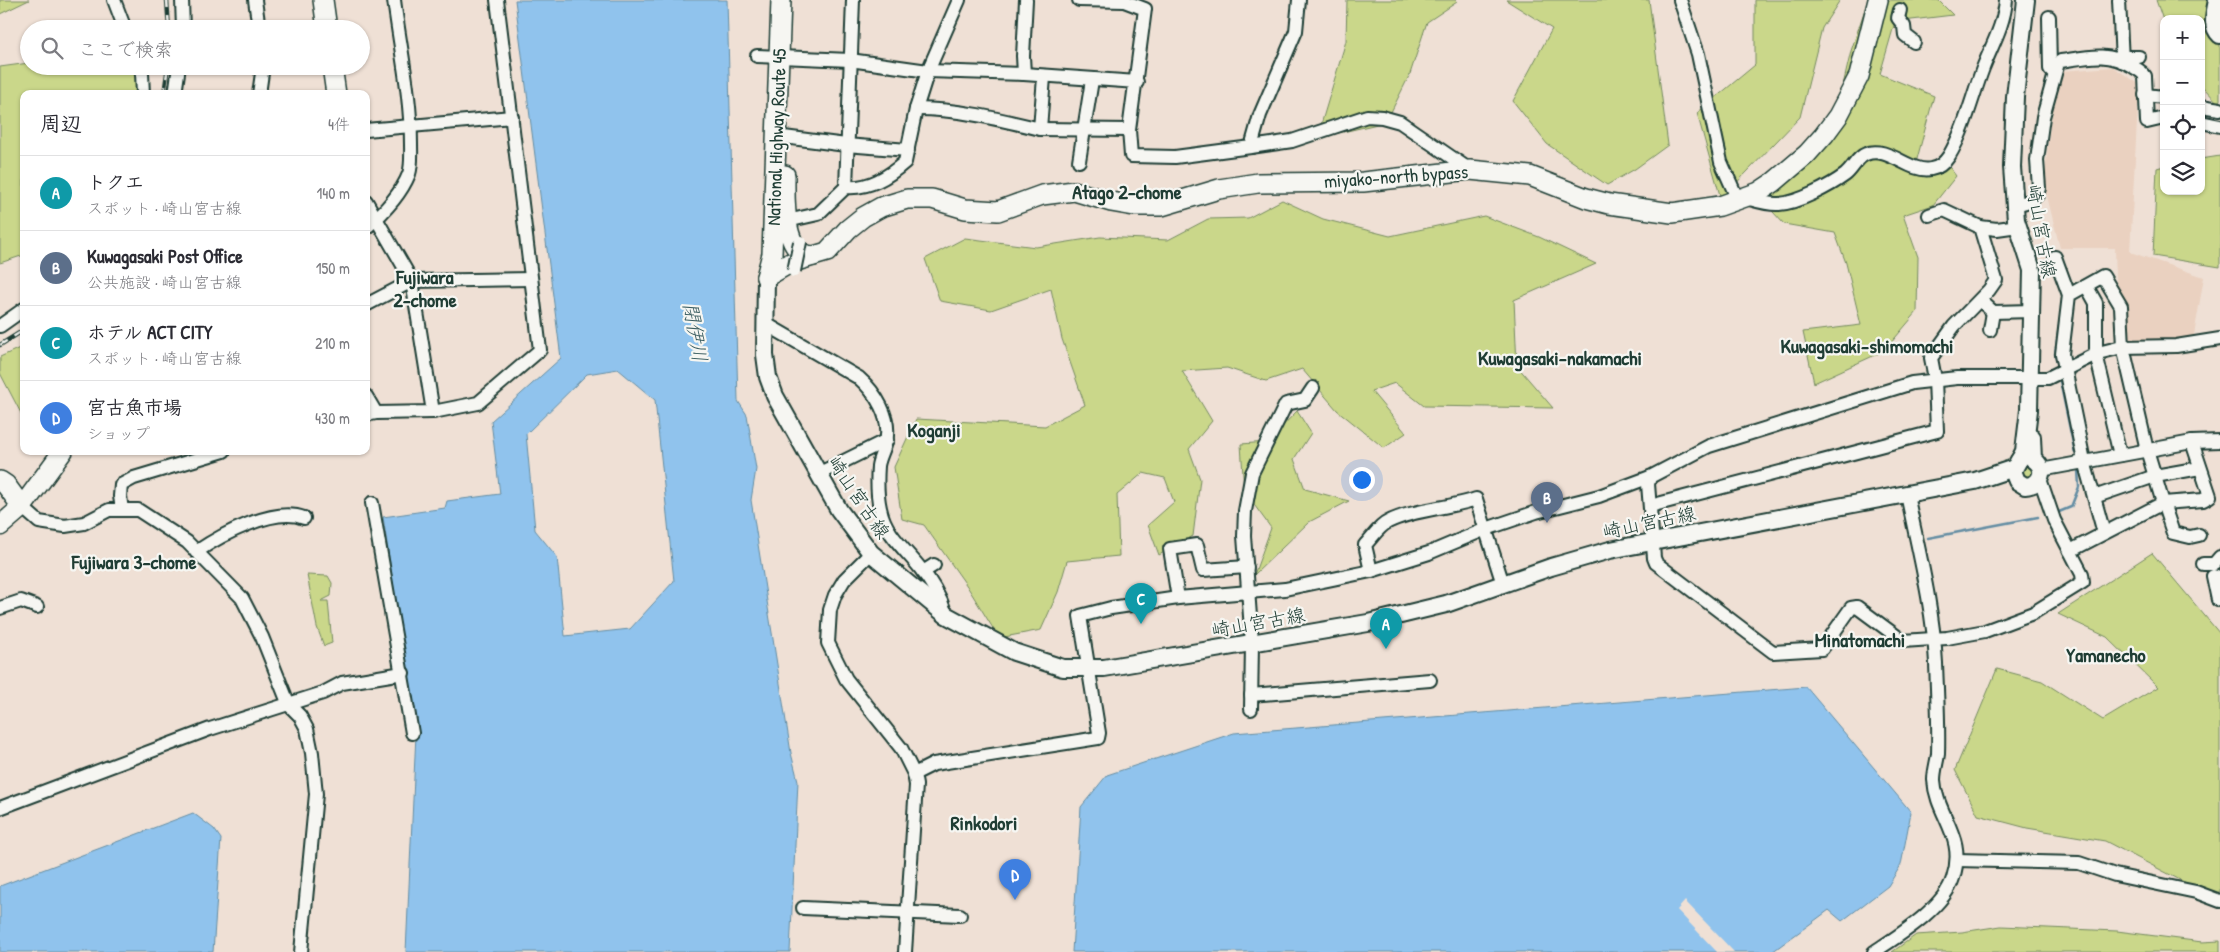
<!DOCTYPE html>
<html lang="ja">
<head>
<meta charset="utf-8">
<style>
	body { margin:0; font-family:"Patrick Hand","Klee One",sans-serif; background:#f2f2f3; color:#2b2b33 }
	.controls { position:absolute; right:15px; top:15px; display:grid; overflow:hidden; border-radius:10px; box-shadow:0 1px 4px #0004 }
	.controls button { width:45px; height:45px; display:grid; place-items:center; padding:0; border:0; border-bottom:1px solid #e1e1e2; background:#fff; color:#2b2b33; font:25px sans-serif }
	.you { position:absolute; left:1361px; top:479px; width:18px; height:18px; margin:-12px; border:4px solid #fff; border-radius:50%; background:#1a73e8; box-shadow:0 0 0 8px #1a73e833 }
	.badge { display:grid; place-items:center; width:32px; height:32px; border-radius:50%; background:#c8321e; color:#fff; font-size:16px; font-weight:700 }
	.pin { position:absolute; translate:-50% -41px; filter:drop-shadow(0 1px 2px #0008) }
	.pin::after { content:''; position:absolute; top:26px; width:18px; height:15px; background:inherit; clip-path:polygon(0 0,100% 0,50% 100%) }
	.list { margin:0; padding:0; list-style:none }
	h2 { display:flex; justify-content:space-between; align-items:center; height:65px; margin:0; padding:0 20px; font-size:21px }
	h2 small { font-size:16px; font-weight:400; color:#7c7c81 }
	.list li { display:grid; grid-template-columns:32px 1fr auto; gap:15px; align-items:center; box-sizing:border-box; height:75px; padding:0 20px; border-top:1px solid #e1e1e2 }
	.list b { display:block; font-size:19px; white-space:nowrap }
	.list p { margin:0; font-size:16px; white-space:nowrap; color:#7c7c81 }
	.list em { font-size:16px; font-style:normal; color:#7c7c81 }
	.icon { flex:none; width:28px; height:28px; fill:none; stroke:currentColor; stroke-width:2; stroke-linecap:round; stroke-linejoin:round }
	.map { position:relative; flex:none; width:2220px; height:952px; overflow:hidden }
	.search { position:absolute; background:#fff; box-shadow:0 1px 4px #0004; left:20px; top:20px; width:350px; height:55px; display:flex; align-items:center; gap:12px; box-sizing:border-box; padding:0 18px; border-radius:28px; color:#7c7c81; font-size:19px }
	.panel { position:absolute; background:#fff; box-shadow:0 1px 4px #0004; left:20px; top:90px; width:350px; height:365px; border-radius:10px }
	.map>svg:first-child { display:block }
</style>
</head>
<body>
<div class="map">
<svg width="2220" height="952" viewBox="0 0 2220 952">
	<rect width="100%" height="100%" fill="#efe0d5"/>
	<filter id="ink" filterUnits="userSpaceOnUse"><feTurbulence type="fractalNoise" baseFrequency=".02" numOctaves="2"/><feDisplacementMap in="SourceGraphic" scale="10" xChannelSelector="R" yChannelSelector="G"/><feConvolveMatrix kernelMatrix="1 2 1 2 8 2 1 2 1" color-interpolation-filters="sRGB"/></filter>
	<g filter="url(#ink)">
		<path fill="#ead1c0" d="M2113 67 2139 84 2130 252 2204 277 2193 341 2129 343 2128 309 2116 281 2115 248H2060L2044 184 2050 124 2062 71Z"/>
		<g fill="#cad78a" stroke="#748a5f">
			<path d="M0 0H29L0 14Z"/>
			<path d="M1347 0H1455L1457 2 1427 22 1410 74 1386 122 1317 138 1346 41Z"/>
			<path d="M1506 0H1649L1668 145 1635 169 1607 185 1547 144 1513 101 1552 29Z"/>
			<path d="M1755 0H1840L1822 28 1800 117 1721 199 1697 113 1755 65Z"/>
			<path d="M1868 0H1938L1953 15 1895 22 1880 74 1934 96 1914 170 1944 160 1956 176 1933 205 1903 215 1918 257 1917 312 1884 351 1814 383 1803 332 1861 325 1846 263 1835 233 1784 224 1751 188 1832 132 1851 51Z"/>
			<path d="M2156 0H2220V105L2201 85V19H2164V23Z"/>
			<path d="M29 63V66H147L148 94H24V255L0 263V67Z"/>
			<path d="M2220 156V267L2153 256 2157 168 2164 166V191H2201V159Z"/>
			<path d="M1282 200 1323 219 1390 236 1484 216 1539 237 1596 264 1514 300 1517 366 1553 408 1424 406 1395 383 1371 391 1406 433 1384 448 1337 410 1302 369 1266 381 1227 368 1182 371 1212 421 1189 449 1200 479 1193 536 1159 555 1148 525 1174 502 1165 478 1143 473 1117 495 1119 556 1067 561 1058 592 1041 630 999 638 967 586 924 525 902 519 894 467 916 419 1045 426 1085 405 1062 339 1051 289 991 310 940 301 925 259 965 238 1036 247 1100 237 1168 240 1208 219 1248 218Z"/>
			<path d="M24 346V419L0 373V357Z"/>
			<path d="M1297 411 1311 433 1294 459 1305 489 1349 501 1309 522 1254 575 1271 528 1244 491 1241 444 1267 442Z"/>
			<path d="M2026 464 2033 466V477L2023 478 2020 469Z"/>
			<path d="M2152 553 2220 634V891L2213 897 2105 841 2027 828 1978 815 1955 770 1997 669 2042 681 2103 720 2158 687 2107 637 2058 614Z"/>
			<path d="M307 575 328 576 332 583 331 596 321 601H328L332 643 324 646 317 627Z"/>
			<path d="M2001 926 2117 931 2202 942 2220 941V952H1892L1916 935 1962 932Z"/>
		</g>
		<g fill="#90c3ed" stroke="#638da3" fill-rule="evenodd">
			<path d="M515 0H727L738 401 747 415 756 469 751 500 791 753 798 781 790 952H406L416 734 383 517 445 508 447 501 500 494 491 421 561 358ZM618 369 655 400 674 581 630 629 565 636 557 557 535 530 526 434 587 374Z"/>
			<path d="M1806 687 1911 812 1901 865 1888 886 1842 921 1829 910 1772 952H1072L1081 807 1107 775 1234 733Z"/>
			<path d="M193 813 214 829 221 839 213 952H0V886Z"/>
		</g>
		<path fill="#efe0d5" d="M1685 901 1734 952H1717L1677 910Z"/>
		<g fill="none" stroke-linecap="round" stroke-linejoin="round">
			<g stroke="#638da3" stroke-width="2.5">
				<path d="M2058 366 2055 354 2059 326"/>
				<path d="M2060 381 2075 453"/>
				<path d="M2059 512 2071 507 2079 487 2078 469"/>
				<path d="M1928 538 2038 517"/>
			</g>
			<defs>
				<g id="minor">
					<path d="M114 0 125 29"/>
					<path d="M182 0 183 29"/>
					<path d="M255 0 259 29"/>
					<path d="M853 0 846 187C869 189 888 177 905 162L916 109 928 71 959 0"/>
					<path d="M1079 0 1124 1 1145 9 1129 130 1131 156 1175 157 1251 147 1260 115 1296 31 1299 0"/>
					<path d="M1680 0 1698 54 1721 162 1738 200"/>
					<path d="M2119 0 2122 61"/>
					<path d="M1900 10 1898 18 1904 26 1905 35 1914 42"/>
					<path d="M2049 17 2050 69 2054 73"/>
					<path d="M757 56 850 60 928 71 1024 74 1137 82"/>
					<path d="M2122 57H2139"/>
					<path d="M140 66 142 73 143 94"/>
					<path d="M1024 74 1023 56 1026 0"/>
					<path d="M175 94 179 66"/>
					<path d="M259 94 263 66"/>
					<path d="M2145 95 2164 97"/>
					<path d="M2201 106 2220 109"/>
					<path d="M916 109C959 109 999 119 1040 129L1044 77"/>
					<path d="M2201 122 2220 126"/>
					<path d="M1040 129 1129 130"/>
					<path d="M366 130 512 117"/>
					<path d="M776 136 846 145 908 150"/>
					<path d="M1251 147 1292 141 1367 116 1382 117 1400 122 1470 170"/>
					<path d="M1079 161 1092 80"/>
					<path d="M1746 198C1757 201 1768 205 1779 204 1798 203 1830 186 1845 175 1853 169 1857 157 1866 154 1888 145 1909 173 1931 169 1939 168 1945 162 1949 156 1965 129 1972 97 1983 68 1992 45 2004 25 2006 0"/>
					<path d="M366 201 412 281 433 412"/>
					<path d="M2015 205 2030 201 2037 195 2039 188 2037 160 2043 117 2058 63 2061 61C2088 57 2107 51 2132 66 2137 69 2142 71 2145 76L2147 122 2164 118"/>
					<path d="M1929 215 1944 210 1980 227"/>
					<path d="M787 221 818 214 846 187"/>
					<path d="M366 228C382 214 401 194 409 174 412 165 411 153 411 144 411 96 400 47 394 0"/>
					<path d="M2055 257 2069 295"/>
					<path d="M2087 287 2096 303V354L2120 455"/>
					<path d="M1980 300 1993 312 2032 311"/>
					<path d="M366 305 412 281 531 279"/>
					<path d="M766 324 859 378C875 392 892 418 886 441 884 450 879 458 878 466 877 480 877 495 880 508 885 534 905 549 920 568 931 581 940 597 946 614"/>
					<path d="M0 326 24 309"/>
					<path d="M1990 330 1993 312"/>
					<path d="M366 396 376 413"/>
					<path d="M366 415 376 413 433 412 478 403 540 350 497 0"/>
					<path d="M2192 442 2210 496 2203 500 2163 503 2173 533 2190 537 2199 535"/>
					<path d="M2041 470 2192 442 2220 441"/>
					<path d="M818 474 887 440"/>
					<path d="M2040 479 2054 520 2082 574 2083 582 2033 613 1985 631 1947 638 1903 641 1857 607 1851 608 1822 649 1773 652 1656 563 1654 558 1648 484 1650 477 1709 446 1912 383 1957 378H2048L2098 353 2122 347 2176 346 2220 339"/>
					<path d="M2094 497 2155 476 2200 468"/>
					<path d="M372 503 412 733"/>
					<path d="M1650 506 1937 431 1935 379 1931 358 1954 326 1989 290 1996 280 1980 227 1997 229 2018 226"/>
					<path d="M22 507 39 522 65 526 84 523 109 510H138L187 542 242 598 262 637 289 705 300 716 307 729 312 753 316 794 301 952"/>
					<path d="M122 510 120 496 121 485 134 478 224 451"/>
					<path d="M2070 551 2163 503 2147 450 2123 347 2121 306 2103 276 2069 295 2062 354 2084 461 2104 533"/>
					<path d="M196 552C221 535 274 506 304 518"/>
					<path d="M871 553 844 580 835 595 830 610 828 643 846 679 901 748 914 774 934 764 1098 738 1099 733 1080 616 1111 608 1178 598 1285 589 1371 571 1429 553 1486 529 1536 512 1599 496 1650 477"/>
					<path d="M2203 564H2214L2220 557"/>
					<path d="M1371 571 1365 545C1372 538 1379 526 1388 522 1411 510 1450 508 1476 499L1503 584"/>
					<path d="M923 572 934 565"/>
					<path d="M1178 598 1170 549 1197 545 1203 570 1247 567"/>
					<path d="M2218 600 2213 576 2220 578"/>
					<path d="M0 608 21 601 37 607"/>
					<path d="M1251 695 1430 680"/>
					<path d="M1251 709 1252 643 1244 536 1245 511 1252 473 1286 404 1305 400 1313 388"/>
					<path d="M0 808 210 729 323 693 342 683 403 673"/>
					<path d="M1957 860 2079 863 2115 875 2196 892 2220 901"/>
					<path d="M803 908 960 915"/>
					<path d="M905 952 916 785 914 774"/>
					<path d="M1874 952C1899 935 1944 908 1953 878 1967 836 1936 816 1934 780 1934 771 1937 762 1938 754 1939 724 1937 692 1936 663 1933 606 1918 549 1907 494"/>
				</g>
				<g id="major">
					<path d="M2217 0C2215 12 2210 26 2220 35"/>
					<path d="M766 277 765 355 768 377 775 396 839 510 871 553 946 615 1014 652 1063 668H1104L1368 623 1446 604 1551 567 1610 550 1975 481 2014 468"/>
					<path d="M2020 459 2024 451 2029 410 2032 270 2016 220 2012 167 2015 97 2026 0"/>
					<path d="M2019 460 2013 471 2017 481 2025 486C2042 485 2047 468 2033 459L2032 437"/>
				</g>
				<g id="highway">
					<path d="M323 0 327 29"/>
					<path d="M332 66 336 94"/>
					<path d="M785 175C785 198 782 256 813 256"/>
					<path d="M766 277 790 263 827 252 848 229 863 217 881 207 907 199H932L965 209 998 211 1042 195 1074 191 1111 202 1134 206H1162L1219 189 1258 183 1363 182 1470 170 1530 176 1586 198 1609 204 1672 213 1720 206 1759 192 1774 182 1807 154 1824 135 1838 116 1859 76 1878 0"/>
					<path d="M766 277 772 254 781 0"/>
					<path d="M0 481 6 485 22 507"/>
					<path d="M0 526 22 507 63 451"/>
				</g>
			</defs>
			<use href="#minor" stroke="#1f3d34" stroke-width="16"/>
			<use href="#major" stroke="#1f3d34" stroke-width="20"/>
			<use href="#highway" stroke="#1f3d34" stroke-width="22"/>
			<use href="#minor" stroke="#f6f6f2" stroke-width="12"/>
			<use href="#major" stroke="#f6f6f2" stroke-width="16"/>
			<use href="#highway" stroke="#f6f6f2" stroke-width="19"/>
			<defs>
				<g id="rail">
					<path d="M167 0 169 29"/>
					<path d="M164 94 168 66"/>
					<path d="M0 345 24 330"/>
				</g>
			</defs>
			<use href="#rail" stroke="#1f3d34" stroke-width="4.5"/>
			<use href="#rail" stroke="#f6f6f2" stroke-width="2.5" stroke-dasharray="8" stroke-linecap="butt"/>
			<defs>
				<path id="minor-bridge" d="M794 271 800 242"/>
			</defs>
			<use href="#minor-bridge" stroke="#1f3d34" stroke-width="16" stroke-linecap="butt"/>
			<use href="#minor-bridge" stroke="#f6f6f2" stroke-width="12"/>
		</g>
	</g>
	<g text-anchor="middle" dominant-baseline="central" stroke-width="4.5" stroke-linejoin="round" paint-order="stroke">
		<g font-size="19" fill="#1f3d34" stroke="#f6f6f2">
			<text transform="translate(776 137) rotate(-88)">National Highway Route 45</text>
			<text transform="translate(1396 176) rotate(-4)">miyako-north bypass</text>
			<text transform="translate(2042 231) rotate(80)">崎山宮古線</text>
			<text transform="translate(859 497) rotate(56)">崎山宮古線</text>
			<text transform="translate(1649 522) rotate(-12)">崎山宮古線</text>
			<text transform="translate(1258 622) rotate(-10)">崎山宮古線</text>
		</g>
		<g font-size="20" font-weight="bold" fill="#1f3d34" stroke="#f6f6f2">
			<text x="1127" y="191">Atago 2-chome</text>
			<text x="425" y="276">Fujiwara<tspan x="425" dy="23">2-chome</tspan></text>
			<text x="1867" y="345">Kuwagasaki-shimomachi</text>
			<text x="1560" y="357">Kuwagasaki-nakamachi</text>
			<text x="934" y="429">Koganji</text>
			<text x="134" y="561">Fujiwara 3-chome</text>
			<text x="1860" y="639">Minatomachi</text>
			<text x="2106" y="654">Yamanecho</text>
			<text x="984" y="822">Rinkodori</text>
		</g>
		<g font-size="20" font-style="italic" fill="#3b5e62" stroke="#f6f6f2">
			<text transform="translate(696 332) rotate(80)">閉伊川</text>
		</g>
	</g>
</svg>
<div class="controls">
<button>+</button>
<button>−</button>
<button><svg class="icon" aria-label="locate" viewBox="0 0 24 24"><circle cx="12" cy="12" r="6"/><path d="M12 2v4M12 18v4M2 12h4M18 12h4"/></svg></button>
<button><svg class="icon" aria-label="layers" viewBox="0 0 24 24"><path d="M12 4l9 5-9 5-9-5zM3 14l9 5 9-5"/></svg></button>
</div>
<div class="you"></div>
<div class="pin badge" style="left:1386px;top:649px;background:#0f9aa8">A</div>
<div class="pin badge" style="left:1547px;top:523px;background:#5c6f8a">B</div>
<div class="pin badge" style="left:1141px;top:624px;background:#0f9aa8">C</div>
<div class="pin badge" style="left:1015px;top:900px;background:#3f7fe0">D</div>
<div class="search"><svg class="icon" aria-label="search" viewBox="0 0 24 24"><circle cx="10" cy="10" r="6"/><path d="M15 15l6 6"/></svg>ここで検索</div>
<section class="panel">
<h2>周辺<small>4件</small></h2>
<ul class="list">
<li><span class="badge" style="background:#0f9aa8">A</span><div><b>トクエ</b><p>スポット · 崎山宮古線</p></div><em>140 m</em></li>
<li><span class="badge" style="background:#5c6f8a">B</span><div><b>Kuwagasaki Post Office</b><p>公共施設 · 崎山宮古線</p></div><em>150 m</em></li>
<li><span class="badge" style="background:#0f9aa8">C</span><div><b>ホテル ACT CITY</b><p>スポット · 崎山宮古線</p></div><em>210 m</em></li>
<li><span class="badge" style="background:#3f7fe0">D</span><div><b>宮古魚市場</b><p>ショップ</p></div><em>430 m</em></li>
</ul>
</section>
</div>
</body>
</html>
